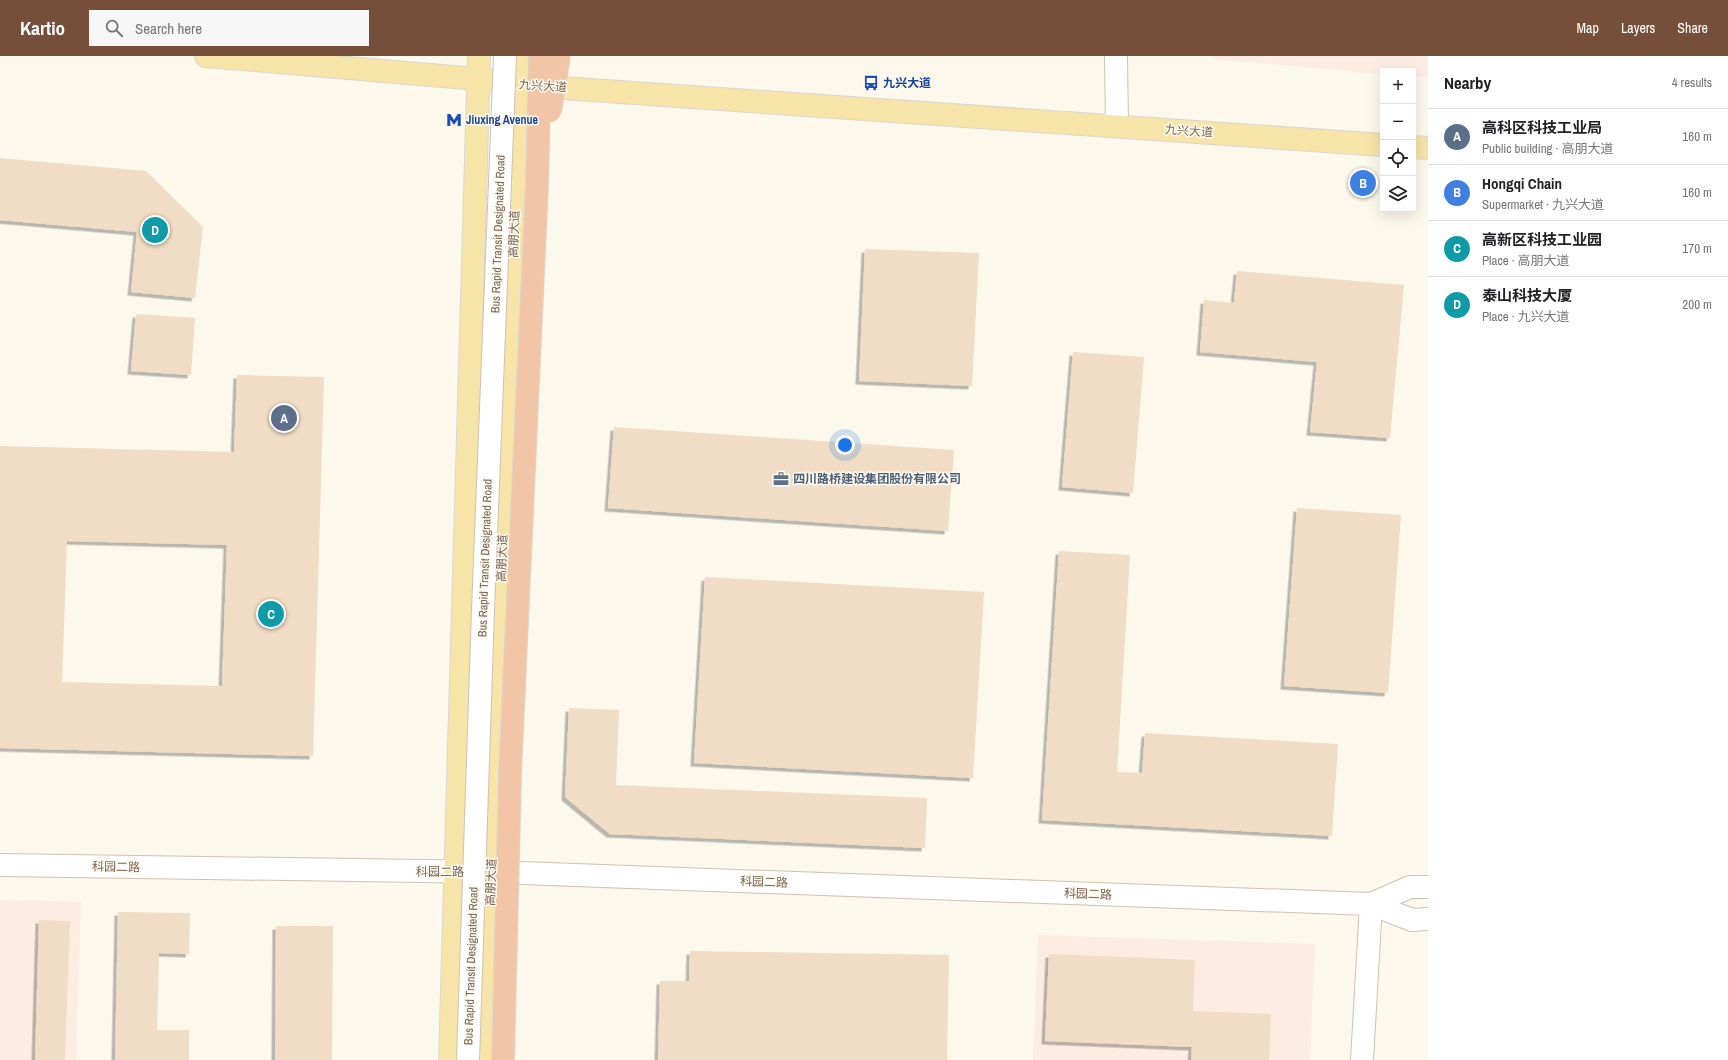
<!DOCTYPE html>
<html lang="en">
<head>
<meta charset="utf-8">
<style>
	body { margin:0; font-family:"Archivo Narrow","Noto Sans SC",sans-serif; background:#f6f6f6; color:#202124 }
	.controls { position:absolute; right:12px; top:12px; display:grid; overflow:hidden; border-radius:0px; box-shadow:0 4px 16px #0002 }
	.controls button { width:36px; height:36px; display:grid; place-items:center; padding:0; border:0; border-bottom:1px solid #e0e0e0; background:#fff; color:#202124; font:20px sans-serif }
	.you { position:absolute; left:845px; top:389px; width:14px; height:14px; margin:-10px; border:3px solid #fff; border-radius:50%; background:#1a73e8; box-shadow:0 0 0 6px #1a73e833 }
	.badge { display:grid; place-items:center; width:26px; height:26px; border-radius:50%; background:#764f3b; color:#fff; font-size:13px; font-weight:700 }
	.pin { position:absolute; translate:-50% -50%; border:2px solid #fff; box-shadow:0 1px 4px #0006 }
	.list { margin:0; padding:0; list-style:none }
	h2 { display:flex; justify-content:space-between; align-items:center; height:52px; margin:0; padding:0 16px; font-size:17px }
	h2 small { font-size:13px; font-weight:400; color:#757577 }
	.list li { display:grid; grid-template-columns:26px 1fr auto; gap:12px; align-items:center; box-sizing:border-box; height:56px; padding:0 16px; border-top:1px solid #e0e0e0 }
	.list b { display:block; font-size:15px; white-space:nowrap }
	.list p { margin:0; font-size:13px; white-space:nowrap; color:#757577 }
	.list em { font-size:13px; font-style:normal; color:#757577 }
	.icon { flex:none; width:22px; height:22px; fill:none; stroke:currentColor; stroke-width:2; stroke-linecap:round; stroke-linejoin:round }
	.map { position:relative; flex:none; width:1428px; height:1004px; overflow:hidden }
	header { display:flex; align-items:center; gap:24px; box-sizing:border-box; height:56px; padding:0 20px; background:#764f3b; color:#fff }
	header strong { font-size:19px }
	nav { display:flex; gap:22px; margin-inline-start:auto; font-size:14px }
	.search { width:280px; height:36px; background:#f6f6f6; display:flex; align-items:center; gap:10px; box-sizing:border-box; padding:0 14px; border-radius:0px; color:#757577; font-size:15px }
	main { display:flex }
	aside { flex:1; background:#fff }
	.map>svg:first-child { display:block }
</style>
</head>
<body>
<header>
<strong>Kartio</strong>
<div class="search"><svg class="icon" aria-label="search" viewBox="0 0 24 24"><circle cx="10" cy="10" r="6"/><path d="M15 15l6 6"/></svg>Search here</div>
<nav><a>Map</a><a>Layers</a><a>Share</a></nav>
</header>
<main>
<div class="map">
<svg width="1428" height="1004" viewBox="0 0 1428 1004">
	<defs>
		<filter id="shadow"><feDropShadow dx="-3.5" dy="3.5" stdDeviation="0" flood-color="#0004"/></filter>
	</defs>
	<rect width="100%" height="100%" fill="#fcf8ec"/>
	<g fill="#fcece1">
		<path d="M1213 0H1428V22L1413 20V15H1383V18L1212 3Z"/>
		<path d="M0 844 81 846 76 1004H0Z"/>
		<path d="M1038 879 1315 888 1310 1004H1033Z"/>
	</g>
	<g fill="#f1dcc5" fill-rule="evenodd" filter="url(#shadow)">
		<path d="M0 102 146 115 203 171 195 242 131 236 137 176 0 164Z"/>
		<path d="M865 193 979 197 972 330 859 325Z"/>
		<path d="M1237 215 1404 229 1390 382 1310 376 1317 306 1200 296 1204 244 1234 247Z"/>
		<path d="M136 258 195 262 191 319 131 315Z"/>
		<path d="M1073 296 1144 301 1133 437 1062 431Z"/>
		<path d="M237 319 324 321 313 700 0 692V390L234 396ZM67 485 227 489 222 630 62 626Z"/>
		<path d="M614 371 954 394 948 475 608 452Z"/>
		<path d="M1297 452 1401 459 1388 637 1284 630Z"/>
		<path d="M1059 495 1130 499 1117 716 1142 717 1145 677 1338 688 1332 780 1042 764Z"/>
		<path d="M705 521 984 536 973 722 694 707Z"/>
		<path d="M569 652 619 654 616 729 927 742 925 792 610 778 565 741Z"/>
		<path d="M118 856 190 857 189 898 159 897 157 974H189V1004H115Z"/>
		<path d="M39 864 70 865 65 1004H35Z"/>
		<path d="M276 870H333L332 1004H275Z"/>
		<path d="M690 895 949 899 947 1004H658L660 925H689Z"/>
		<path d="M1049 898 1195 904 1193 955 1271 958 1269 1004H1191L1192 991 1045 985Z"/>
	</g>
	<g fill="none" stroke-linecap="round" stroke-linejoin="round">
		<defs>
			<g id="minor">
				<path d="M1116 0 1117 70"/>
				<path d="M0 809 491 816 1371 848 1362 1004"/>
				<path d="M1371 848 1410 831H1428"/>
				<path d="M1371 848 1412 864 1428 863"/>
			</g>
			<g id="major">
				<path d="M206 0 478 23 519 29 1383 89"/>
				<path d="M1413 91 1428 92"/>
				<path d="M450 1004 479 0"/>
				<path d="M484 1004 521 0"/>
			</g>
		</defs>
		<use href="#minor" stroke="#cec2b1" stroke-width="24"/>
		<use href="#major" stroke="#dcd6d1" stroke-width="24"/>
		<use href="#minor" stroke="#fff" stroke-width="22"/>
		<use href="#major" stroke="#f7e4a9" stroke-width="22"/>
		<defs>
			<path id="minor-bridge" d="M468 1004 483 554 505 0"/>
			<g id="highway-bridge">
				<path d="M550 55 559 0"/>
				<path d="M503 1004 510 717 537 129 540 0"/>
			</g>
		</defs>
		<use href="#minor-bridge" stroke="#cec2b1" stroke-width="24" stroke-linecap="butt"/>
		<use href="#highway-bridge" stroke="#dcd6d1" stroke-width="24" stroke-linecap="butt"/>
		<use href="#minor-bridge" stroke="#fff" stroke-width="22"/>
		<use href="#highway-bridge" stroke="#f3c5a7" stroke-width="22"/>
	</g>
	<defs>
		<symbol id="bus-bare" viewBox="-9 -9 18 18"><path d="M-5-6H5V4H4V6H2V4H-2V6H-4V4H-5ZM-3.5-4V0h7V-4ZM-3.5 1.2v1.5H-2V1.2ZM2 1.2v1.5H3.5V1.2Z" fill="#1a4fb4" stroke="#fefbf3" stroke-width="2.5" paint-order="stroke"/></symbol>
		<symbol id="metro-bare" viewBox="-9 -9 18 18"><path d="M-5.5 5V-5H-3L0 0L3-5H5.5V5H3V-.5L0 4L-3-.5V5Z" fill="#1a4fb4" stroke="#fefbf3" stroke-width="2.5" paint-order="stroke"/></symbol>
		<symbol id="office-bare" viewBox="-9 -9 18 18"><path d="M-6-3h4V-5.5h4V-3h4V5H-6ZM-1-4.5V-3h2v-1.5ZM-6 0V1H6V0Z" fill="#5c6f8a" stroke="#fefbf3" stroke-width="2.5" paint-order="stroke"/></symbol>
	</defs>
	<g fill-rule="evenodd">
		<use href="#bus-bare" x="860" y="16" width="22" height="22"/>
		<use href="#metro-bare" x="443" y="53" width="22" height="22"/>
		<use href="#office-bare" x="770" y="412" width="22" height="22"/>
	</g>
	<g text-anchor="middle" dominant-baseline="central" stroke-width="3" stroke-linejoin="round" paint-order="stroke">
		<g font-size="12" font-weight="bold" fill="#164399" stroke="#fefbf3" text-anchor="start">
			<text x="883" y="27">九兴大道</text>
			<text x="466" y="64">Jiuxing Avenue</text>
		</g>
		<g font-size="12" fill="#77634f" stroke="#fefbf3">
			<text transform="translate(543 30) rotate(4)">九兴大道</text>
			<text transform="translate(1189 75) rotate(4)">九兴大道</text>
			<text transform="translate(498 178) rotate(-88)">Bus Rapid Transit Designated Road</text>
			<text transform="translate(514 178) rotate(-88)">高朋大道</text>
			<text transform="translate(485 502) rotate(-88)">Bus Rapid Transit Designated Road</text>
			<text transform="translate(502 502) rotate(-88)">高朋大道</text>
			<text transform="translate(116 811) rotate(1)">科园二路</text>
			<text x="440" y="816">科园二路</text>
			<text transform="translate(491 826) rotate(-88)">高朋大道</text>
			<text transform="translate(764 826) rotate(2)">科园二路</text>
			<text transform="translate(1088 838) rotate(2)">科园二路</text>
			<text transform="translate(471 910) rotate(-88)">Bus Rapid Transit Designated Road</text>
		</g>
		<g font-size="12" font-weight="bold" fill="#4e5e75" stroke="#fefbf3" text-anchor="start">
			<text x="793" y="423">四川路桥建设集团股份有限公司</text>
		</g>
	</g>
</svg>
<div class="controls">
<button>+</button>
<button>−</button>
<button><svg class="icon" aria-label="locate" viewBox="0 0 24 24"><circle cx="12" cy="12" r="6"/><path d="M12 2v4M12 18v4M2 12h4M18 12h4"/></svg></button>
<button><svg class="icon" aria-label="layers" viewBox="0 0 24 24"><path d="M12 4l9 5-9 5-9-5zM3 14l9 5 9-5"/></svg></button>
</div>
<div class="you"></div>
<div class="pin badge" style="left:284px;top:362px;background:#5c6f8a">A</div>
<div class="pin badge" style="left:1363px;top:127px;background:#3f7fe0">B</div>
<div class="pin badge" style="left:271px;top:558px;background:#0f9aa8">C</div>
<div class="pin badge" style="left:155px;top:174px;background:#0f9aa8">D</div>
</div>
<aside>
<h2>Nearby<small>4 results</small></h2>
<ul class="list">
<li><span class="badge" style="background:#5c6f8a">A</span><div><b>高科区科技工业局</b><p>Public building · 高朋大道</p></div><em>160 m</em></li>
<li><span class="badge" style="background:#3f7fe0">B</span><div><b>Hongqi Chain</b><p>Supermarket · 九兴大道</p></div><em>160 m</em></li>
<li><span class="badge" style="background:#0f9aa8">C</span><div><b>高新区科技工业园</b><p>Place · 高朋大道</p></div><em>170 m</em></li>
<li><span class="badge" style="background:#0f9aa8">D</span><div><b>泰山科技大厦</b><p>Place · 九兴大道</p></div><em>200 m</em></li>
</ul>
</aside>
</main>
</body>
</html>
